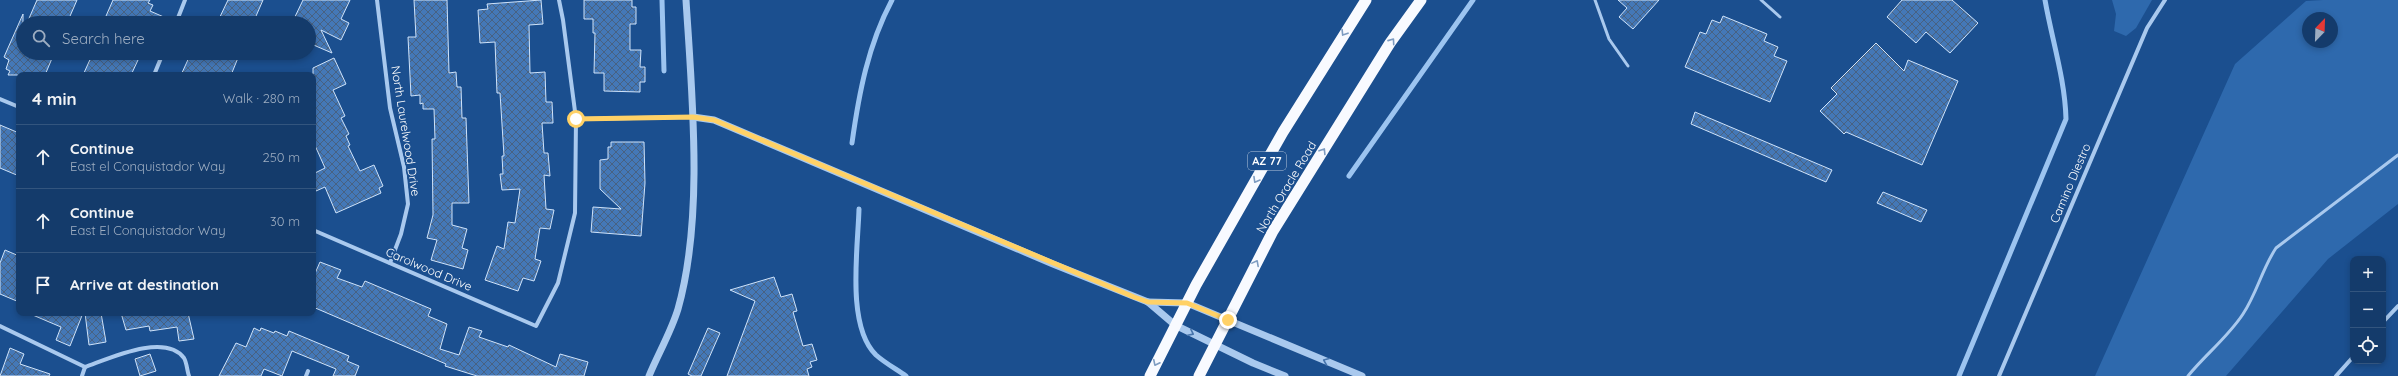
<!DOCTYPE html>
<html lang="en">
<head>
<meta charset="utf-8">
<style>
	body { margin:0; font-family:Quicksand,sans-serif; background:#1d4271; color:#f1f3f6 }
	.controls { position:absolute; right:12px; bottom:12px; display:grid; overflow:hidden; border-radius:8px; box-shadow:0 2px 6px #0003 }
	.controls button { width:36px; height:36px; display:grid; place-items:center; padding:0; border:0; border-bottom:1px solid #33557e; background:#143b6b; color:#f1f3f6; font:20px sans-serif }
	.compass { position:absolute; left:2302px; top:12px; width:36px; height:36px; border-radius:50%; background:#143b6b; box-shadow:0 2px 6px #0003; rotate:23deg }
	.stop { position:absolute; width:12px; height:12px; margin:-9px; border:3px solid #ffd166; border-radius:50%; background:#fff }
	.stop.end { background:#ffd166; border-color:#fff; box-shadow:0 1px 4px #0008 }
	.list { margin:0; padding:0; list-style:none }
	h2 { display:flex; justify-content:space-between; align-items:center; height:52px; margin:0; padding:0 16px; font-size:17px }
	h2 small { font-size:13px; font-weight:400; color:#9dadc1 }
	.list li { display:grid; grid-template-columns:26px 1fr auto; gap:12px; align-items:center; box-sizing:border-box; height:64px; padding:0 16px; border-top:1px solid #33557e }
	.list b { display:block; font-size:15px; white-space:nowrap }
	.list p { margin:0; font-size:13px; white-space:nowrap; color:#9dadc1 }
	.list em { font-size:13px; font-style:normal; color:#9dadc1 }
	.icon { flex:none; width:22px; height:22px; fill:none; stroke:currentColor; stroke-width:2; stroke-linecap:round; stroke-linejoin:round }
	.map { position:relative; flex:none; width:2398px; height:376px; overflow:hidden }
	.search { position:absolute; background:#143b6b; box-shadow:0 2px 6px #0003; left:16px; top:16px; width:300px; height:44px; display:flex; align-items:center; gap:10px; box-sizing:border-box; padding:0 14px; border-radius:22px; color:#9dadc1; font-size:15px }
	.panel { position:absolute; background:#143b6b; box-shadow:0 2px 6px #0003; left:16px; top:72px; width:300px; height:244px; border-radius:8px }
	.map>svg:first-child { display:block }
</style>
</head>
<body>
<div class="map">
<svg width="2398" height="376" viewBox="0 0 2398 376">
	<defs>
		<pattern id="building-cross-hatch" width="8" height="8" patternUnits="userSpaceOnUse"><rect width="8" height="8" fill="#4478b7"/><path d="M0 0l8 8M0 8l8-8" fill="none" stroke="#486282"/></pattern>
	</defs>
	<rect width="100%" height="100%" fill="#1b4f8f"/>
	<g fill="#2e69ad" fill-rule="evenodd">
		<path d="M2112 0H2152L2136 28 2126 36 2114 31 2116 14Z"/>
		<path d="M2323 0H2398V204L2328 259 2226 376H2095L2235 64 2306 1ZM2308 18H2332V42H2308Z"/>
	</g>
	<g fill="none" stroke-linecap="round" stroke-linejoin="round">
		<g stroke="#9cc4f0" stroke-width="5">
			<path d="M662 0 664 71"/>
			<path d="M852 143C859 93 868 45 892 0"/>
			<path d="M1349 176 1473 0"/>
			<path d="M859 209C858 248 846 326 876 355 885 363 896 369 906 376"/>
			<path d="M1959 376 2066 119C2065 79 2052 40 2045 0"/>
		</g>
	</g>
	<g fill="url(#building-cross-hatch)" stroke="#cfe3fa">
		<path d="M37 0H77L67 23H27Z"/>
		<path d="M113 0H150L148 3 153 5 150 11 173 21V23H121L106 16Z"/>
		<path d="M228 0H263L253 23H217Z"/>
		<path d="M303 0H350L341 19 349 23 341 40 321 30 332 53 309 43V23H292Z"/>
		<path d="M414 0H447L449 73 456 72 457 87H461L462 118H466L469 203H452V225L467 229 462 248 468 250 463 269 431 260 437 240 427 238 433 215 432 139H435L434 109H423V103L420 104V95L411 96 408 37H416Z"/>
		<path d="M541 0 543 24 529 25 530 73 545 72 546 102H552L553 123H542L544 153H548L550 176 544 175 546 209 554 210 550 229 540 228 535 259 541 261 534 281 523 278 518 291 485 280 497 246 504 249 508 222 515 223 520 189 502 190 500 174H503L502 156H504L500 93H497L495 42 480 43 478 10 488 9 487 4Z"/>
		<path d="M584 0H632V7H636V24H630V50H641L640 67H645V82H640V92L604 91V73H594L595 33H593V19H584Z"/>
		<path d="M1618 0H1659L1633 29 1619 17 1627 8Z"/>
		<path d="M1902 0H1952L1978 23 1950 53 1926 32 1916 43 1887 17Z"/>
		<path d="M23 14V53H46L53 56 45 75H8L10 71 6 69 9 60 4 57Z"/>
		<path d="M1723 16 1767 34 1764 41 1778 47 1774 56 1787 61 1770 102 1685 67 1700 32 1706 34 1712 20 1720 23Z"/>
		<path d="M1876 43 1904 71 1908 60 1958 81 1922 165 1846 132 1844 134 1820 111 1837 94 1831 88Z"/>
		<path d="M93 53H133L131 57 138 60 131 75H83Z"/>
		<path d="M191 53H240L231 75H181Z"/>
		<path d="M334 58 346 84 333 90 345 116 341 118 349 134 346 136 350 145 348 146 360 171 374 165 383 186 379 188 381 193 336 213 325 187 316 191 313 183V174L325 168 313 141V68Z"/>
		<path d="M1695 112 1832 170 1826 182 1691 124Z"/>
		<path d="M0 125 19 133V176L0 168Z"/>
		<path d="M611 142H644L645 183 641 236 591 232 593 207 621 209 600 189V160L608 159V147H611Z"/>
		<path d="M1883 192 1927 210 1921 222 1877 203Z"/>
		<path d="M5 250 19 256V302L0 294V263Z"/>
		<path d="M320 262 341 270 337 278 362 287 365 281 431 309 428 316 447 324 440 349 459 355 469 327 482 331 479 337 508 347 509 345 556 367 560 354 588 362 584 376H477L445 366 446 364 313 307V278Z"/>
		<path d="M774 277 781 297 792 294 797 311 793 312 803 346 812 344 817 360 810 362 812 367 807 369 809 376H727L755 301 730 290Z"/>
		<path d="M28 313H83L70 346 56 340 61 327Z"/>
		<path d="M85 313H101L106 342 89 345Z"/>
		<path d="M121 313H188L194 339 179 341 177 327 150 331 149 326 126 330Z"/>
		<path d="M254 328 260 331 261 328 274 333 275 331 287 336 289 331 349 356 347 361 359 366 355 376H333L336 369 292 351 282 376 264 369 261 376H219L236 343 246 347Z"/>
		<path d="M708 328 720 333 701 376H692L688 374Z"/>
		<path d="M10 348 24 354 20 364 50 374 49 376H0Z"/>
		<path d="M150 354 156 371 140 376 135 359Z"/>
	</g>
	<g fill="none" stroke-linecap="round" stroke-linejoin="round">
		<g stroke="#a9c9ee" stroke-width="3">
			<path d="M1595 0 1609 39 1628 66"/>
			<path d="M1761 0 1780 17"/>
			<path d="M2188 376C2205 355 2228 337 2243 314 2257 293 2262 269 2276 248L2398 155"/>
		</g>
		<g stroke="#a9c9ee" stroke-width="4">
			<path d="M377 0 390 108 404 167 408 204 401 234 390 263"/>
			<path d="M176 23 185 0"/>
			<path d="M154 75 163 53"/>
			<path d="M0 99 19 107"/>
			<path d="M576 119 693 117"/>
			<path d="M313 230 536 326 558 283 575 213 576 119 563 20 559 0"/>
			<path d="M2383 322 2398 306"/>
			<path d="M0 326 85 367"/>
			<path d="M85 367C108 359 165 332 184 358 187 363 187 371 189 376"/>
			<path d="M82 376 85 367"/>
			<path d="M306 376 308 371"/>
			<path d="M1999 376 2147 28 2165 0"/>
			<path d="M2336 376 2353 357"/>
		</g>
		<g stroke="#a9c9ee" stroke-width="7">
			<path d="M693 117 714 120 1053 264 1148 302 1175 325 1253 363 1285 376"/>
			<path d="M1148 302 1187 303 1362 376"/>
			<path d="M649 376C658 354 671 332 678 309 704 217 692 96 686 0"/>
		</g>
		<g stroke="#f8faff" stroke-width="11">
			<path d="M1150 376 1196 285 1283 132 1366 0"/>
			<path d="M1199 376 1273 231 1390 43 1421 0"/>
		</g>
	</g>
	<defs><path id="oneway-chevron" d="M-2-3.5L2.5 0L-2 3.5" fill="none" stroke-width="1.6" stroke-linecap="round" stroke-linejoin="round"/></defs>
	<g stroke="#7e9cc1">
		<use href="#oneway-chevron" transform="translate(1344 33) rotate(122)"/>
		<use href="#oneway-chevron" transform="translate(1392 41) rotate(-55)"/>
		<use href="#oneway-chevron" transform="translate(1323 151) rotate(-58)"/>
		<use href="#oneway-chevron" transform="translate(1256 180) rotate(120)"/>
		<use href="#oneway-chevron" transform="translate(1256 263) rotate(-62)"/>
		<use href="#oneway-chevron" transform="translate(1156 363) rotate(116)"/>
	</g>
	<g stroke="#4674ac">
		<use href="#oneway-chevron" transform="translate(1191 333) rotate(26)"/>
		<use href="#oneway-chevron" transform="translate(1326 361) rotate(-157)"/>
	</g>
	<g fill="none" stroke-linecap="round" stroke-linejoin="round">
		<path stroke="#ffd166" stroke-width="5" d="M576 119 693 117 714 120 1134 297 1148 302 1187 303 1228 320"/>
	</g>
	<g text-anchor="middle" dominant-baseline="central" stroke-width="3.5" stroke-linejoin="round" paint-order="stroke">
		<rect fill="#1b4f8f" stroke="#bbcadd" stroke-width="1" x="1248" y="152" width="38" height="18" rx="3"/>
		<g font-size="11" font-weight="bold" fill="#fff">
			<text x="1267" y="161">AZ 77</text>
		</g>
		<g font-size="12" fill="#fff" stroke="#1b4f8f">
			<text transform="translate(406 131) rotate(81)">North Laurelwood Drive</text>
			<text transform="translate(2070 183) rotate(-67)">Camino Diestro</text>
			<text transform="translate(1286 187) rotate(-59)">North Oracle Road</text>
			<text transform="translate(429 269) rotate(23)">Carolwood Drive</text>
		</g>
	</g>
</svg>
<div class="controls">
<button>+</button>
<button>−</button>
<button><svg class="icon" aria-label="locate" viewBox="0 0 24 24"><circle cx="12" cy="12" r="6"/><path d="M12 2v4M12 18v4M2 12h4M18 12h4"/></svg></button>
</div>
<svg class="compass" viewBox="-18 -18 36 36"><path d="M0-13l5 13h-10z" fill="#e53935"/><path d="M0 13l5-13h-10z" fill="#9dadc1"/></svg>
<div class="stop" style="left:576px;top:119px"></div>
<div class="stop end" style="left:1228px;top:320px"></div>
<div class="search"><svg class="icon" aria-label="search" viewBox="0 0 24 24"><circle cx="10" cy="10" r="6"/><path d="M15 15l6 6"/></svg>Search here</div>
<section class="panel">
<h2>4 min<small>Walk · 280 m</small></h2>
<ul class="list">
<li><svg class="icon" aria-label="ahead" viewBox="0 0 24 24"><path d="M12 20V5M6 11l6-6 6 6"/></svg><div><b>Continue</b><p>East el Conquistador Way</p></div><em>250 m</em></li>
<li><svg class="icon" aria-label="ahead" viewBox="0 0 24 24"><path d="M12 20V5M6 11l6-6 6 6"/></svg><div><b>Continue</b><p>East El Conquistador Way</p></div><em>30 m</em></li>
<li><svg class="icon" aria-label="arrive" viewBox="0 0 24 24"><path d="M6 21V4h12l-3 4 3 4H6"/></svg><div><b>Arrive at destination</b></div></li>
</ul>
</section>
</div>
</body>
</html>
